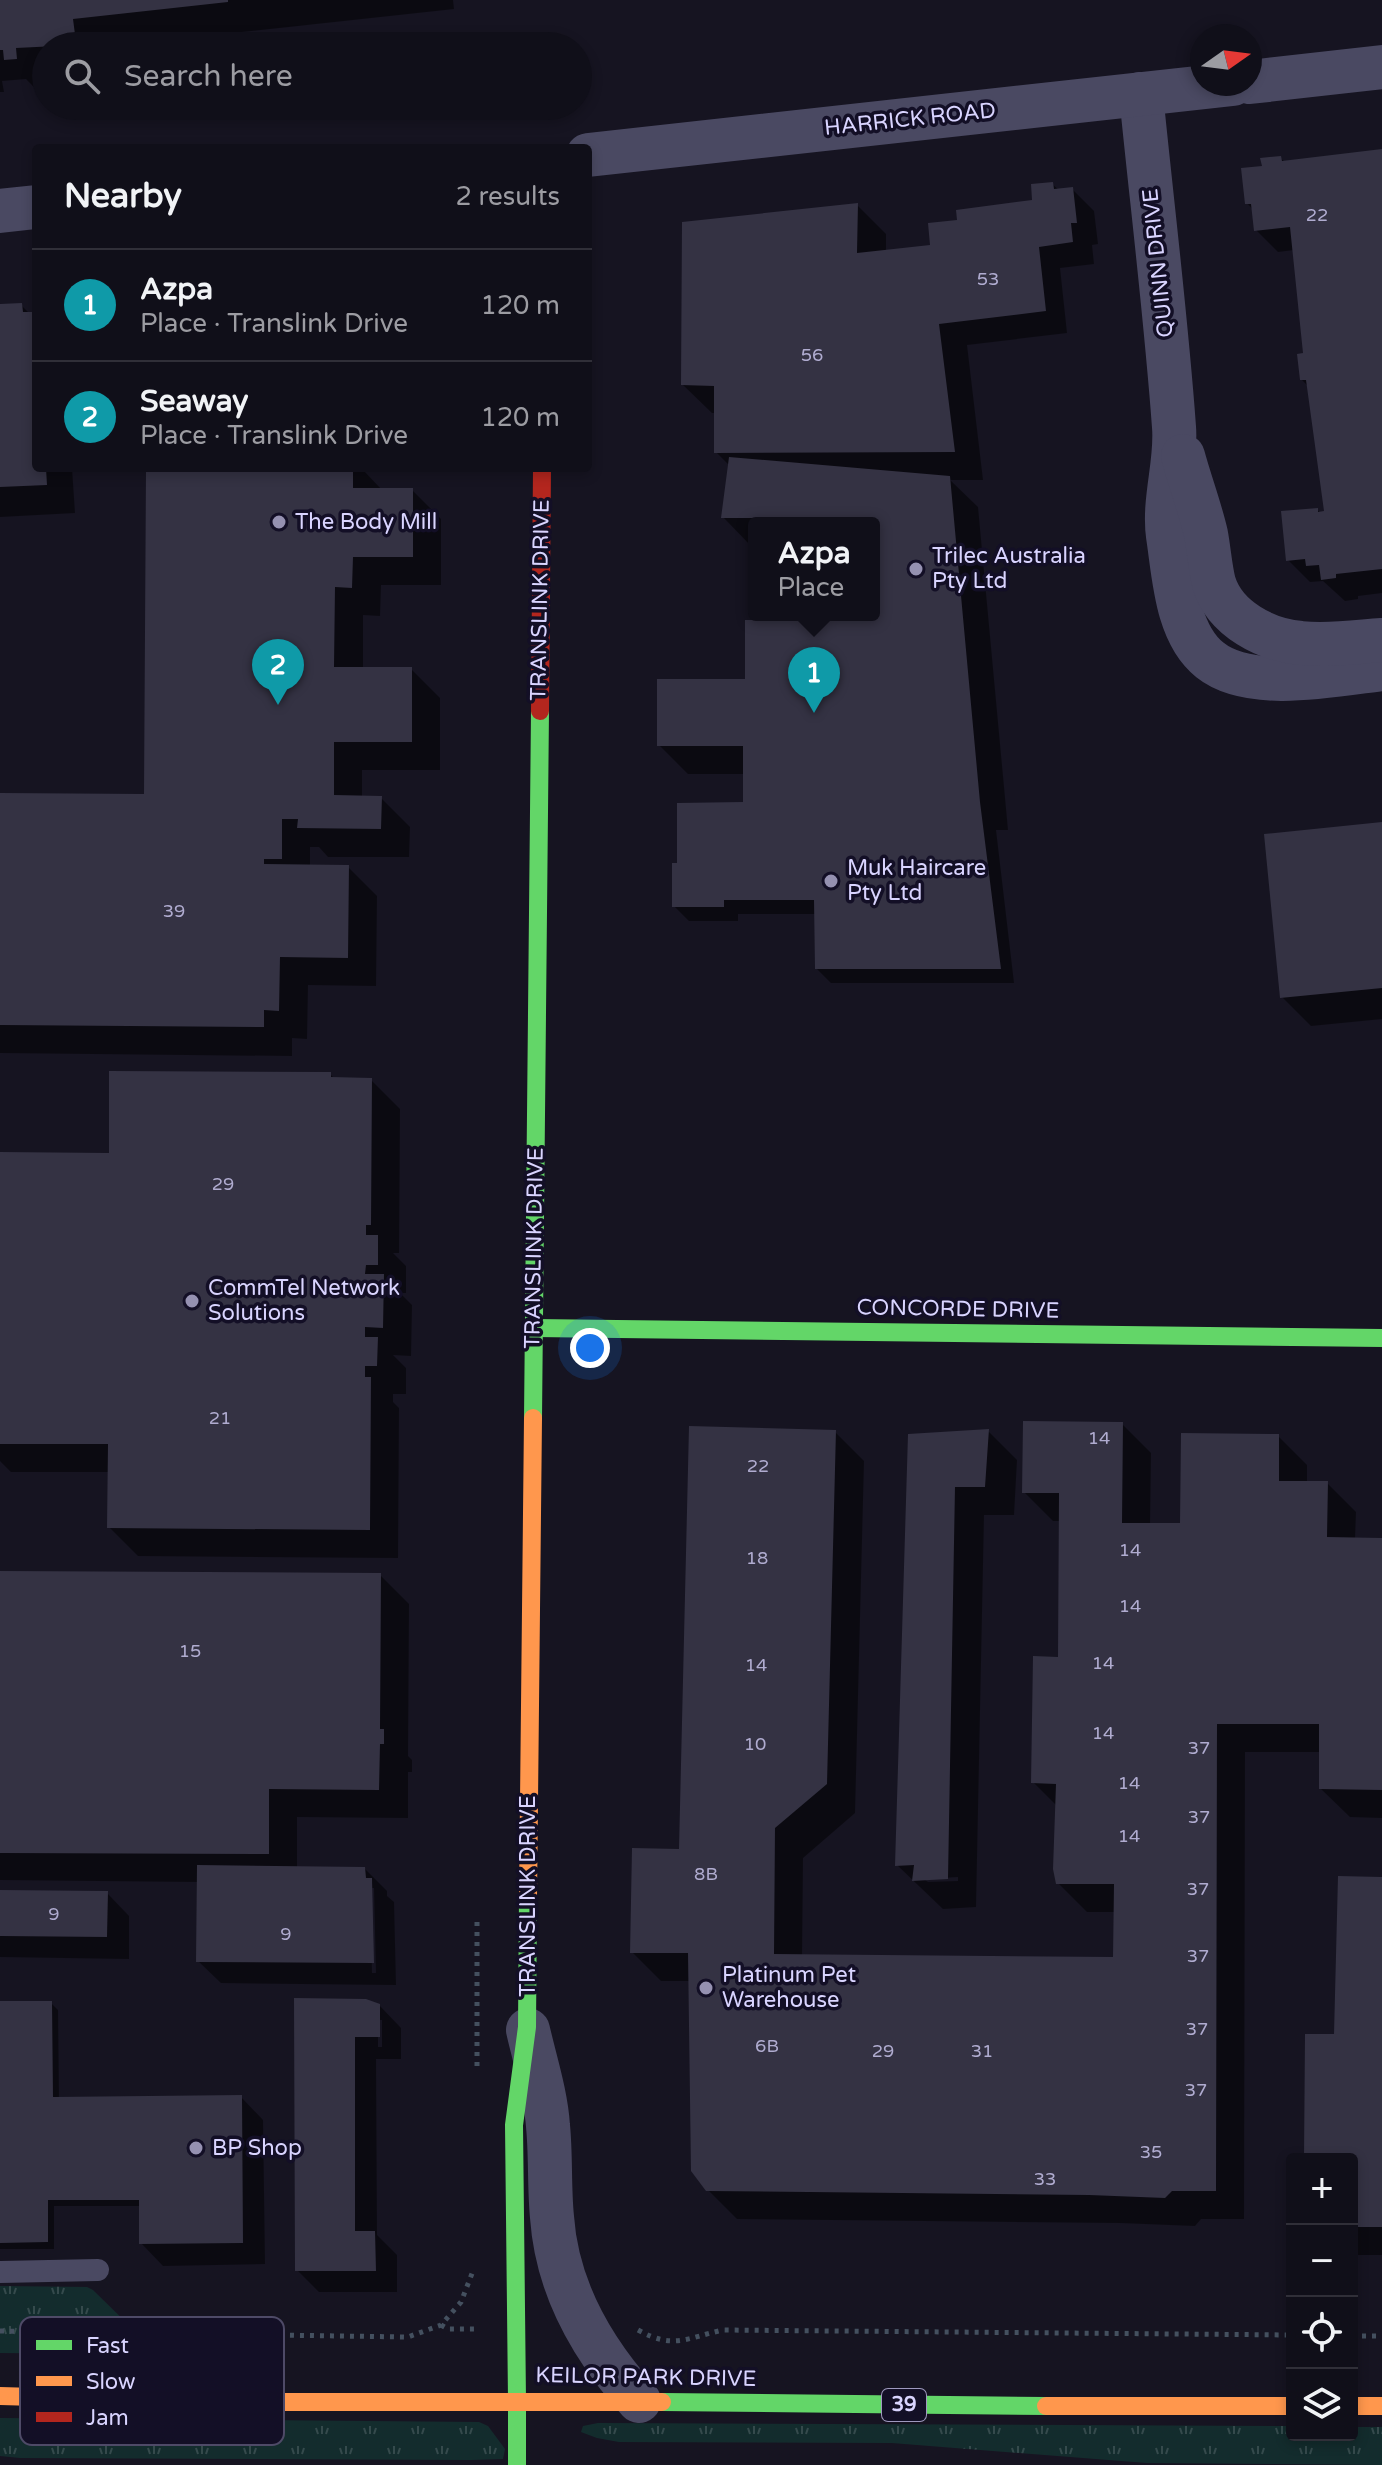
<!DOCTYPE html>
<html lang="en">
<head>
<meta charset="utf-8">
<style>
	body { margin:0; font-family:"Varela Round",sans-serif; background:#1e1d26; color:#f1f3f6 }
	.controls { position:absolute; right:24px; bottom:24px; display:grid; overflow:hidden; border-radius:8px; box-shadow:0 4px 12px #0003 }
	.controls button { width:72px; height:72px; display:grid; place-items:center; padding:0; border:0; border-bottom:2px solid #302f38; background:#100f19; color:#f1f3f6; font:40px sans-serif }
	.compass { position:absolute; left:1190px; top:24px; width:72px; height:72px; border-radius:50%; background:#100f19; box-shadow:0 4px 12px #0003; rotate:76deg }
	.you { position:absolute; left:590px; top:1348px; width:28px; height:28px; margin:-20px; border:6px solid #fff; border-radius:50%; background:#1a73e8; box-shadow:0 0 0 12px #1a73e833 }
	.badge { display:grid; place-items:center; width:52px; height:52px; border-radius:50%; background:#9591b1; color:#fff; font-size:26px; font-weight:700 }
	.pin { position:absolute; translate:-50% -66px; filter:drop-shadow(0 2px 4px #0008) }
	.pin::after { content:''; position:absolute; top:42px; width:28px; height:24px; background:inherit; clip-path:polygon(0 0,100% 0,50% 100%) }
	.popup { position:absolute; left:748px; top:517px; width:132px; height:104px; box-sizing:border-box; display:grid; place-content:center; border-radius:8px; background:#100f19; filter:drop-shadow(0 2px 6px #0005); font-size:26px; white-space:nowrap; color:#9c9ca2 }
	.popup b { font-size:30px; color:#f1f3f6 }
	.popup::after { content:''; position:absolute; left:50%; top:100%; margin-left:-16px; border:16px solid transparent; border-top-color:#100f19 }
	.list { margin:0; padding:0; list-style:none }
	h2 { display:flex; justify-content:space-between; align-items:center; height:104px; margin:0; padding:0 32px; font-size:34px }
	h2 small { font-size:26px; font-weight:400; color:#9c9ca2 }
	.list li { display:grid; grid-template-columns:52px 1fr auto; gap:24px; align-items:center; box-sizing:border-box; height:112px; padding:0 32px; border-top:2px solid #302f38 }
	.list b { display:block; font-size:30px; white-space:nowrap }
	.list p { margin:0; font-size:26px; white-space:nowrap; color:#9c9ca2 }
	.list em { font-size:26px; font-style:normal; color:#9c9ca2 }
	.icon { flex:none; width:44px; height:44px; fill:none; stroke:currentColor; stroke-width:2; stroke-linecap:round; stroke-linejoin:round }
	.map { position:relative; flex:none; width:1382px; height:2465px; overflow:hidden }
	.search { position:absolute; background:#100f19; box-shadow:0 4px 12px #0003; left:32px; top:32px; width:560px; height:88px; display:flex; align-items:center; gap:20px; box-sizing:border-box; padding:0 28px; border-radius:44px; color:#9c9ca2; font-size:30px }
	.panel { position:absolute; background:#100f19; box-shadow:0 4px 12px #0003; left:32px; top:144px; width:560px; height:328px; border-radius:8px }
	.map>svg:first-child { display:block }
</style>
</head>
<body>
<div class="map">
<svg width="1382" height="2465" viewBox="0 0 1382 2465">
	<defs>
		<pattern id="grass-tufts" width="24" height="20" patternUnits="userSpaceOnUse" patternTransform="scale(2)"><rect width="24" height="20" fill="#132c2d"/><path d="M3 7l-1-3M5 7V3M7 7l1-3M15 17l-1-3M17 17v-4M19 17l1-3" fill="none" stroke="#354a4c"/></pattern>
	</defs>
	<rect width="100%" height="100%" fill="#161421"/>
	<g fill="url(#grass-tufts)">
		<path d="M0 2286 87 2287 93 2290 143 2339 144 2348 130 2354 0 2353Z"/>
		<path d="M0 2418 479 2422 488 2426 505 2449 503 2459 471 2460 20 2458 0 2456Z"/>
		<path d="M598 2423 1292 2426V2435H1352V2427H1382V2465L1147 2463 892 2443 619 2442 597 2438 581 2432 583 2426Z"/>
	</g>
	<g fill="#0007" fill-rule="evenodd">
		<path d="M0 0H453L454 9 112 46H46L45 87 35 88 26 79 2 81 4 92H0Z"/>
		<path d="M1382 151V593L1358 596V599L1345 601 1323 581 1310 582 1288 560 1317 510 1321 513H1326L1309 387 1302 380 1305 355 1294 250 1278 252 1256 230 1254 211 1247 203 1264 167 1280 158 1285 162Z"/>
		<path d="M1052 184 1059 190 1072 189 1094 211 1098 244 1092 245 1094 264 1060 268 1067 333 967 345 983 480H950L978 507 1008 830H996L1014 983H831L817 969 816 914H738V921H689L674 906 679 865 748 805 745 774H688L659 745 747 681 755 615H874V523H754V546H751L723 517 730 466 716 452V413H712L683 385 857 205 886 234V252L932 246 960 222 1034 202Z"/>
		<path d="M21 305 30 314 36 313V468H72L75 513 0 517V306Z"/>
		<path d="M148 468H364V471L382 490H412L441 519V585H381L380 616 363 615V669H411L440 698V770H362V798H381L410 827 409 857H328L319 847H310V866L348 867 377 896 376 986 308 985 307 1039 292 1038V1056L0 1053V795L146 796Z"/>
		<path d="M1382 824V1019L1311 1026 1282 997Z"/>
		<path d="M330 1074 335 1079 371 1080 400 1109 399 1253H393L406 1266V1293H400L412 1305 411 1356 393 1355 406 1368V1394H393V1402L399 1408 398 1558 138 1556 109 1527 110 1472H11L0 1461V1154L111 1155Z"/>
		<path d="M1122 1424 1151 1453 1150 1525H1182L1278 1436 1307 1465V1483H1327L1356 1512 1355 1539 1382 1540V1818L1350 1817 1321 1789V1752H1245L1244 2219H1201L1195 2226 1120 2223 737 2219 708 2190 690 1981H661L632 1952 681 1851 835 1432 864 1461 855 1813 803 1858 802 1957 1115 1959 1116 1912H1087L1058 1883 1057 1806 1033 1782 1060 1659 1061 1521H1053L1024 1492Z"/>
		<path d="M988 1431 1017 1460 1014 1515H984L976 1907 943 1909 897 1865 910 1435ZM958 1877V1881L928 1882 924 1879Z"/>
		<path d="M0 1573 380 1575 409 1604 408 1756 412 1760V1772H408V1818L297 1817V1868L365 1869 387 1891V1896L394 1902 396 1985 221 1983 198 1961 199 1882 0 1880ZM370 1888H374L376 1973H372Z"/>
		<path d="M1382 1879V2255H1352V2159H1306L1336 2036Z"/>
		<path d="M0 1892 107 1893 129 1916V1959L0 1957Z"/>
		<path d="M296 2000 379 2005 401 2028V2059H376L377 2235 397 2255V2292H319L297 2270ZM378 2020H382V2047H378Z"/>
		<path d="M0 2003H51L58 2010 59 2099 241 2097 263 2120 265 2264 163 2266 141 2243V2206H54V2249H0Z"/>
	</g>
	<g fill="#343243">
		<path d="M0 0H228V2L73 19 76 42 57 46 16 48 17 59 4 60 3 50H0Z"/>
		<path d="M1382 149V569L1336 574V578L1321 580 1319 565 1306 566 1305 559 1286 561 1281 511 1318 508V512L1324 511 1306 380H1300L1297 354 1303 353 1290 227 1254 231 1251 204H1245L1241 168 1262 166 1260 158 1281 156 1282 161Z"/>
		<path d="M1053 182 1054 189 1073 187 1077 223H1071L1073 242 1039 247 1046 311 939 324 955 452 714 453V386L681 385 682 222 858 203 857 253 930 245 928 223 957 220 956 210 1032 200 1031 184Z"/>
		<path d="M22 303 23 312H36V468H46L47 485 0 487V304Z"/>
		<path d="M729 457 950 476 980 802 1001 969H815L814 900H724V907H672V863H677V803L743 802V746H657V679H745V620H753V615H874V523H754V518H721Z"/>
		<path d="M146 468H353V488H413V557H353L352 588 335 587 334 667H412V742H334V795L382 796 381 829 297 828 298 819H282V859H264V864L349 865 348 958 280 957 279 1011 264 1010V1027L0 1025V793L144 794Z"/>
		<path d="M1382 822V988L1280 998 1264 834Z"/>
		<path d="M109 1071 331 1072V1077L372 1078 371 1225H366V1235H378V1265H366L365 1274H384L383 1328 365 1327V1337H378L377 1366H365V1377H371L370 1530 107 1528 108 1444H0V1152L109 1153Z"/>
		<path d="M1023 1421 1123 1422 1122 1523H1180L1181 1433 1279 1434V1481H1328L1327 1537 1382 1538V1790L1319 1789V1724H1217L1216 2191H1172L1165 2198 1089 2195 706 2191 691 2171 688 1953H630L632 1848 679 1849 689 1426 836 1430 827 1784 775 1828 774 1954 1113 1957 1114 1884H1056L1053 1869 1056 1784 1031 1783 1033 1656 1058 1657 1059 1493H1022Z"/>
		<path d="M989 1429 985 1487H955L948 1879 912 1881 914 1865 895 1866 908 1434Z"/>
		<path d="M0 1571 381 1573 380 1729H384V1744H380L379 1790 269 1789V1854L0 1853Z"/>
		<path d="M197 1865 365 1867 366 1878H372L374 1963 196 1962Z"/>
		<path d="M1338 1876 1382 1877V2227H1352V2159H1304L1305 2034H1334Z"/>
		<path d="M0 1890 108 1891 107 1937 0 1936Z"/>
		<path d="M294 1998 366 1999 380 2004V2037H355V2231H375L376 2271H295Z"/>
		<path d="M0 2001H52L53 2097 242 2095 243 2243 139 2244V2200H48V2242L0 2243Z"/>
	</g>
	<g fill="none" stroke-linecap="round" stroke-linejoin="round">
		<g stroke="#44505f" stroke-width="5" stroke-dasharray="4 6" stroke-linecap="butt">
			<path d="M477 2066V1920"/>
			<path d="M441 2325 448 2329H476"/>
			<path d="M638 2330C674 2350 686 2338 723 2330L1292 2335"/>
			<path d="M0 2331 408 2337 441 2325 461 2302 473 2271"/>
			<path d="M1352 2336H1382"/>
		</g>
		<path stroke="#4a4962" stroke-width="22" d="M0 2272 98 2270"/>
		<g stroke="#4a4962" stroke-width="44">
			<path d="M1250 82 1382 67"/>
			<path d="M1141 94C1152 205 1166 316 1174 427 1177 462 1163 500 1168 536 1174 575 1176 633 1210 660 1250 692 1334 675 1382 669"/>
			<path d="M588 155 1233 84"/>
			<path d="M0 211 36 207"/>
			<path d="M1183 456C1190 482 1200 508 1206 534 1209 550 1210 567 1214 583 1225 619 1266 640 1301 643 1328 646 1355 642 1382 640"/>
			<path d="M528 2030C535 2061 546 2094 548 2126 551 2156 549 2187 552 2217 557 2289 592 2349 639 2401"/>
		</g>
		<g stroke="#63d668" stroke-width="18">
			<path d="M534 1328 1382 1338"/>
			<path d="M533 1418 540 711"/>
			<path d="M517 2400 514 2125 527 2027 528 1897"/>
			<path d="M517 2400V2465"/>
			<path d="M662 2402 1046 2406"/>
		</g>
		<g stroke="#ff974d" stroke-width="18">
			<path d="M528 1897 533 1418"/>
			<path d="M0 2396 212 2402H662"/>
			<path d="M1046 2406H1292"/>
			<path d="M1352 2406H1382"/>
		</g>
		<path stroke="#b3261e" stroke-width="18" d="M540 711 542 468"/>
	</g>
	<g fill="#9591b1" stroke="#130f26" stroke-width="3">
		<circle cx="279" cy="522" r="8"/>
		<circle cx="916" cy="569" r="8"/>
		<circle cx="831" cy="881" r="8"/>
		<circle cx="192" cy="1301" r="8"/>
		<circle cx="706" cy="1988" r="8"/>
		<circle cx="196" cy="2148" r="8"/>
	</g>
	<g text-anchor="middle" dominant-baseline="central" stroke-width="7" stroke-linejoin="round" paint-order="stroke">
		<g font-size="18" fill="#b0acd0">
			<text x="1317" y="215">22</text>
			<text x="988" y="279">53</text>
			<text x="812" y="355">56</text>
			<text x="174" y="911">39</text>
			<text x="223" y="1184">29</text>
			<text x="220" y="1418">21</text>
			<text x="1099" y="1438">14</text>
			<text x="758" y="1466">22</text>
			<text x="1130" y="1550">14</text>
			<text x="757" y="1558">18</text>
			<text x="1130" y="1606">14</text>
			<text x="190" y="1651">15</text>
			<text x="1103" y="1663">14</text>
			<text x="756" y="1665">14</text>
			<text x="1103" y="1733">14</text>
			<text x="755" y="1744">10</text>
			<text x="1199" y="1748">37</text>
			<text x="1129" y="1783">14</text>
			<text x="1199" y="1817">37</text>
			<text x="1129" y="1836">14</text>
			<text x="706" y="1874">8B</text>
			<text x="1198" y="1889">37</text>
			<text x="54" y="1914">9</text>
			<text x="286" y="1934">9</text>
			<text x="1198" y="1956">37</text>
			<text x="1197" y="2029">37</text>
			<text x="767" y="2046">6B</text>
			<text x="883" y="2051">29</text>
			<text x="982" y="2051">31</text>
			<text x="1196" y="2090">37</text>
			<text x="1151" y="2152">35</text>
			<text x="1045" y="2179">33</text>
		</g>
		<rect fill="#130f26" stroke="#9e99be" stroke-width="2" x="882" y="2389" width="44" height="32" rx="6"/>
		<g font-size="20" font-weight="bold" fill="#d9d4ff">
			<text x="904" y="2405">39</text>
		</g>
		<g font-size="22" fill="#d9d4ff" stroke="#130f26">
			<text transform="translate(910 119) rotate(-6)">HARRICK ROAD</text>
			<text transform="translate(1158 263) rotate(-96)">QUINN DRIVE</text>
			<text transform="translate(540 600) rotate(-89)">TRANSLINK DRIVE</text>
			<text transform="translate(534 1248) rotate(-89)">TRANSLINK DRIVE</text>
			<text transform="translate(958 1309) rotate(1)">CONCORDE DRIVE</text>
			<text transform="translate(528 1896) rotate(-90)">TRANSLINK DRIVE</text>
			<text transform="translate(646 2377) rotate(1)">KEILOR PARK DRIVE</text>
		</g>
		<g font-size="22" fill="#d9d4ff" stroke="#130f26" text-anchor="start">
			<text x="295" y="522">The Body Mill</text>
			<text x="932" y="556">Trilec Australia<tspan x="932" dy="25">Pty Ltd</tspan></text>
			<text x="847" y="868">Muk Haircare<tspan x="847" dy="25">Pty Ltd</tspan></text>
			<text x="208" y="1288">CommTel Network<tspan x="208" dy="25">Solutions</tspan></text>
			<text x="722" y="1975">Platinum Pet<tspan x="722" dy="25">Warehouse</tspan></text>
			<text x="212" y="2148">BP Shop</text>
		</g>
	</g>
	<rect x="20" y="2317" width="264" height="128" rx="12" fill="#130f26" stroke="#4e4a67" stroke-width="2"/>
	<rect x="36" y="2340" width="36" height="10" fill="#63d668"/>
	<rect x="36" y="2376" width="36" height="10" fill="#ff974d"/>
	<rect x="36" y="2412" width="36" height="10" fill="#b3261e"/>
	<g font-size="22" fill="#d9d4ff">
		<text x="86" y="2353">Fast</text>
		<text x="86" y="2389">Slow</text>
		<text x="86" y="2425">Jam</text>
	</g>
</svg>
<div class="controls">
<button>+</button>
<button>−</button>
<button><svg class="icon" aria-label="locate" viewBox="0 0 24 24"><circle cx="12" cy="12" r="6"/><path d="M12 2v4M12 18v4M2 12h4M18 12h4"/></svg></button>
<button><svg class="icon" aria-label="layers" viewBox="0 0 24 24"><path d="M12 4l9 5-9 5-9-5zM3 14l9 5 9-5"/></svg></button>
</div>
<svg class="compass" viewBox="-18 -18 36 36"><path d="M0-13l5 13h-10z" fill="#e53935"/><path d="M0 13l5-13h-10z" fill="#9c9ca2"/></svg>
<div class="you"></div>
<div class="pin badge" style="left:814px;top:713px;background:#0f9aa8">1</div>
<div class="popup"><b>Azpa</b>Place</div>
<div class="pin badge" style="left:278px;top:705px;background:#0f9aa8">2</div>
<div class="search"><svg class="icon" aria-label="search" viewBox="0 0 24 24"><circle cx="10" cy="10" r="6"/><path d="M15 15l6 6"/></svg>Search here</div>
<section class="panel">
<h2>Nearby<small>2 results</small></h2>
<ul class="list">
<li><span class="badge" style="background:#0f9aa8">1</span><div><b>Azpa</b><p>Place · Translink Drive</p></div><em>120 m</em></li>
<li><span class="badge" style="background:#0f9aa8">2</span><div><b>Seaway</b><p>Place · Translink Drive</p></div><em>120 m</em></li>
</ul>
</section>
</div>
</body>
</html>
